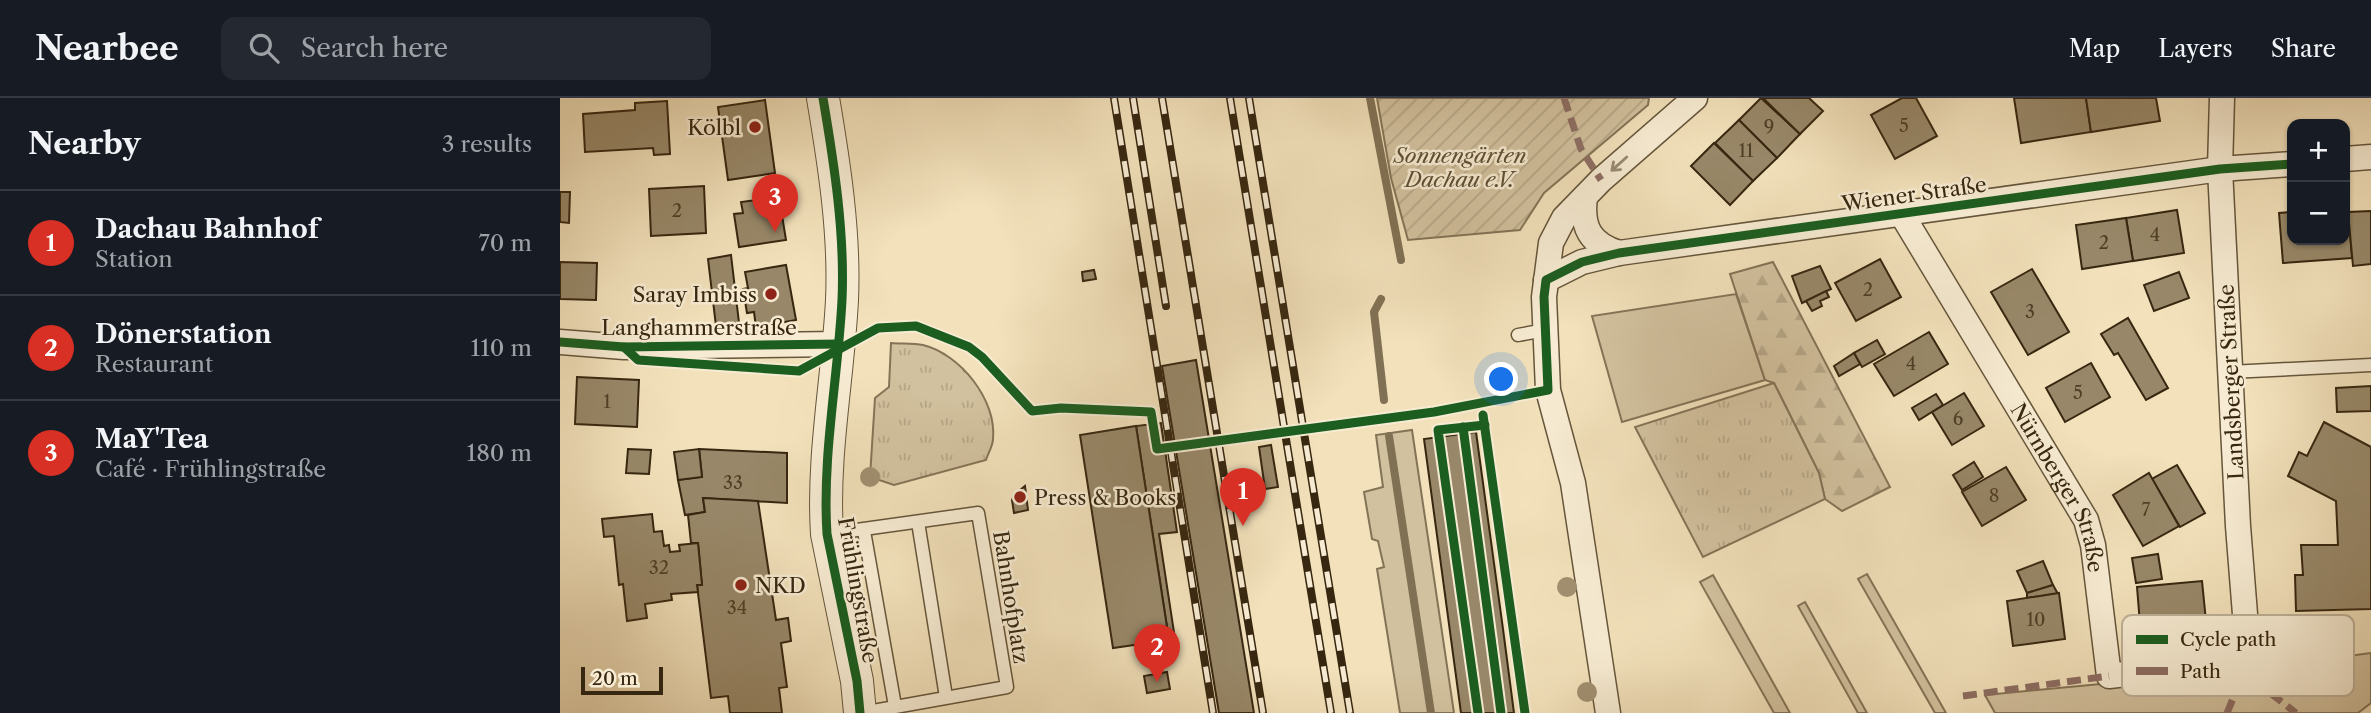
<!DOCTYPE html>
<html lang="en">
<head>
<meta charset="utf-8">
<style>
	body { margin:0; font-family:"Libre Caslon Text",serif; background:#242831; color:#f1f3f6 }
	.controls { position:absolute; right:21px; top:21px; display:grid; overflow:hidden; border-radius:14px; box-shadow:0 2px 5px #0004 }
	.controls button { width:63px; height:63px; display:grid; place-items:center; padding:0; border:0; border-bottom:2px solid #363941; background:#171b24; color:#f1f3f6; font:35px sans-serif }
	.scale { position:absolute; left:21px; bottom:18px; width:82px; box-sizing:border-box; padding-left:7px; border:4px solid #372710; border-top:0; font-size:19px; line-height:24px; white-space:nowrap; color:#372710; -webkit-text-stroke:5px #f7ecd3; paint-order:stroke }
	.you { position:absolute; left:942px; top:282px; width:24px; height:24px; margin:-18px; border:5px solid #fff; border-radius:50%; background:#1a73e8; box-shadow:0 0 0 10px #1a73e833 }
	.badge { display:grid; place-items:center; width:46px; height:46px; border-radius:50%; background:#d93025; color:#fff; font-size:23px; font-weight:700 }
	.pin { position:absolute; translate:-50% -58px; filter:drop-shadow(0 2px 4px #0008) }
	.pin::after { content:''; position:absolute; top:37px; width:24px; height:21px; background:inherit; clip-path:polygon(0 0,100% 0,50% 100%) }
	.list { margin:0; padding:0; list-style:none }
	h2 { display:flex; justify-content:space-between; align-items:center; height:91px; margin:0; padding:0 28px; font-size:30px }
	h2 small { font-size:23px; font-weight:400; color:#9ea1a6 }
	.list li { display:grid; grid-template-columns:46px 1fr auto; gap:21px; align-items:center; box-sizing:border-box; height:105px; padding:0 28px; border-top:2px solid #363941 }
	.list b { display:block; font-size:26px; white-space:nowrap }
	.list p { margin:0; font-size:23px; white-space:nowrap; color:#9ea1a6 }
	.list em { font-size:23px; font-style:normal; color:#9ea1a6 }
	.icon { flex:none; width:38px; height:38px; fill:none; stroke:currentColor; stroke-width:2; stroke-linecap:round; stroke-linejoin:round }
	.map { position:relative; flex:none; width:1811px; height:615px; overflow:hidden }
	header { display:flex; align-items:center; gap:42px; box-sizing:border-box; height:98px; padding:0 35px; background:#171b24; border-bottom:2px solid #363941 }
	header strong { font-size:33px }
	nav { display:flex; gap:38px; margin-inline-start:auto; font-size:24px }
	.search { width:490px; height:63px; background:#242831; display:flex; align-items:center; gap:18px; box-sizing:border-box; padding:0 24px; border-radius:14px; color:#9ea1a6; font-size:26px }
	main { display:flex }
	aside { flex:1; background:#171b24 }
	.map>svg:first-child { display:block }
</style>
</head>
<body>
<header>
<strong>Nearbee</strong>
<div class="search"><svg class="icon" aria-label="search" viewBox="0 0 24 24"><circle cx="10" cy="10" r="6"/><path d="M15 15l6 6"/></svg>Search here</div>
<nav><a>Map</a><a>Layers</a><a>Share</a></nav>
</header>
<main>
<aside>
<h2>Nearby<small>3 results</small></h2>
<ul class="list">
<li><span class="badge">1</span><div><b>Dachau Bahnhof</b><p>Station</p></div><em>70 m</em></li>
<li><span class="badge">2</span><div><b>Dönerstation</b><p>Restaurant</p></div><em>110 m</em></li>
<li><span class="badge">3</span><div><b>MaY'Tea</b><p>Café · Frühlingstraße</p></div><em>180 m</em></li>
</ul>
</aside>
<div class="map">
<svg width="1811" height="615" viewBox="0 0 1811 615">
	<defs>
		<pattern id="forest-firs" width="22" height="20" patternUnits="userSpaceOnUse" patternTransform="scale(1.75)"><rect width="22" height="20" fill="#d2c19e"/><path d="M5 1l3.5 6h-7zM16 11l3.5 6h-7z" fill="#b5a687"/></pattern>
		<pattern id="park-tufts" width="24" height="20" patternUnits="userSpaceOnUse" patternTransform="scale(1.75)"><rect width="24" height="20" fill="#d2c19e"/><path d="M3 7l-1-3M5 7V3M7 7l1-3M15 17l-1-3M17 17v-4M19 17l1-3" fill="none" stroke="#b5a687"/></pattern>
		<pattern id="garden-furrows" width="10" height="10" patternUnits="userSpaceOnUse" patternTransform="scale(1.75)"><rect width="10" height="10" fill="#d2c19e"/><path d="M-1 1l2-2M0 10L10 0M9 11l2-2" fill="none" stroke="#b5a687"/></pattern>
	</defs>
	<rect width="100%" height="100%" fill="#f2e1bb"/>
	<filter id="stains"><feTurbulence type="fractalNoise" baseFrequency=".00286" numOctaves="4"/><feColorMatrix values="0 0 0 0 .2 0 0 0 0 .09 0 0 0 0 .02 0 0 0 .5 -.17"/></filter>
	<radialGradient id="worn" r=".72"><stop offset=".6" stop-color="#630" stop-opacity="0"/><stop offset="1" stop-color="#630" stop-opacity=".3"/></radialGradient>
	<g fill="#d2c19e" stroke="#847457" stroke-width="2">
		<path d="M1176 196 1205 282 1062 324 1032 218Z"/>
		<path d="M852 332 894 615H840L817 471 824 469 818 443 812 441 804 394 823 389 816 337Z"/>
		<path d="M1307 476 1386 615H1375L1298 481Z"/>
		<path d="M1153 477 1230 615H1214L1140 484Z"/>
		<path d="M1245 504 1307 615H1298L1238 508Z"/>
		<path d="M1811 555V605L1798 615H1435L1425 597 1667 574Z"/>
	</g>
	<path fill="url(#forest-firs)" stroke="#847457" stroke-width="2" d="M1213 164 1330 389 1282 413 1265 401 1259 375 1214 285 1205 282 1170 176Z"/>
	<g fill="url(#park-tufts)" stroke="#847457" stroke-width="2">
		<path d="M331 245C341 246 353 245 363 247 400 256 437 302 433 341 433 348 428 355 426 362L334 387 310 379 315 300 329 289Z"/>
		<path d="M1214 285 1259 375 1265 401 1143 459 1075 329Z"/>
	</g>
	<path fill="url(#garden-furrows)" stroke="#847457" stroke-width="2" d="M817 0H1089L1088 7 984 95 960 132 848 142 831 80Z"/>
	<g fill="none" stroke-linecap="round" stroke-linejoin="round">
		<g stroke="#817154" stroke-width="8">
			<path d="M810 0 841 162"/>
			<path d="M821 201 814 214 824 302"/>
			<path d="M829 338 871 615"/>
		</g>
	</g>
	<g fill="#988869" stroke="#372710" stroke-width="2">
		<path d="M1201 0 1240 36 1217 60 1179 22Z"/>
		<path d="M1203 0H1249L1263 13 1240 36Z"/>
		<path d="M1342 0H1356L1377 38 1335 61 1311 17Z"/>
		<path d="M1454 0H1526L1531 34 1461 45Z"/>
		<path d="M1526 0H1596L1600 23 1531 34Z"/>
		<path d="M205 2 215 75 168 82 158 9Z"/>
		<path d="M107 3 110 56 94 57 93 50 25 54 23 16 75 12V5Z"/>
		<path d="M1179 22 1217 60 1193 83 1155 45Z"/>
		<path d="M1154 45 1193 83 1170 107 1131 68Z"/>
		<path d="M144 88 146 135 91 138 89 91Z"/>
		<path d="M0 94H10L9 125 0 124Z"/>
		<path d="M219 99 226 142 179 149 174 116 183 115 181 104Z"/>
		<path d="M1785 110H1788L1792 160 1723 165 1719 115 1732 114V142H1785Z"/>
		<path d="M1617 112 1624 155 1573 163 1566 120Z"/>
		<path d="M1811 113V166L1793 168 1788 114Z"/>
		<path d="M1566 120 1573 163 1522 171 1516 127Z"/>
		<path d="M171 157 179 225 156 228 148 161Z"/>
		<path d="M1320 161 1341 199 1296 223 1275 185Z"/>
		<path d="M0 164 37 165 36 202 0 201Z"/>
		<path d="M226 167 236 222 196 229 194 214 187 215 183 191 188 190 185 174Z"/>
		<path d="M1260 168 1271 191 1242 205 1232 178Z"/>
		<path d="M1472 171 1509 234 1468 257 1431 194Z"/>
		<path d="M534 172 536 181 523 183 522 174Z"/>
		<path d="M1619 174 1629 200 1594 213 1584 187Z"/>
		<path d="M1266 193 1269 199 1260 203 1262 208 1252 213 1246 203Z"/>
		<path d="M1568 220 1608 290 1586 302 1558 255 1554 257 1541 236Z"/>
		<path d="M1369 234 1388 266 1334 298 1314 266Z"/>
		<path d="M1317 242 1325 256 1302 269 1294 255Z"/>
		<path d="M1294 255 1300 266 1279 278 1274 268Z"/>
		<path d="M636 262 694 615H659L602 268Z"/>
		<path d="M1531 265 1550 299 1505 324 1486 290Z"/>
		<path d="M17 279 79 282 77 329 15 326Z"/>
		<path d="M1811 288V313L1777 314 1776 290Z"/>
		<path d="M1404 295 1424 328 1392 347 1372 314Z"/>
		<path d="M1376 296 1383 307 1359 322 1352 310Z"/>
		<path d="M1764 324 1811 349V511L1736 513 1735 477H1743L1741 447H1778L1776 403 1728 378 1739 354 1747 358Z"/>
		<path d="M601 325 617 434 599 436 615 541 609 542 576 328Z"/>
		<path d="M576 328 609 542 553 550 520 337Z"/>
		<path d="M916 334 943 531 954 615H901L864 341Z"/>
		<path d="M711 347 718 389 705 391 699 349Z"/>
		<path d="M68 351 91 352 89 376 66 375Z"/>
		<path d="M139 351 227 355V405L143 400 145 414 125 417 118 382 142 379Z"/>
		<path d="M139 351 142 379 118 382 114 354Z"/>
		<path d="M1414 364 1423 379 1402 392 1393 377Z"/>
		<path d="M1617 367 1645 415 1620 429 1592 381Z"/>
		<path d="M1446 369 1466 402 1422 428 1402 394Z"/>
		<path d="M1589 375 1619 428 1583 448 1553 397Z"/>
		<path d="M465 388 468 412 454 415 452 402 454 397Z"/>
		<path d="M143 400 198 403 216 522 228 520 231 543 221 545 227 589 219 590 222 615H170L168 598 151 600 137 487H142L138 445H131L128 417 145 414Z"/>
		<path d="M92 416 94 434 102 433 104 448 109 447 110 454 120 453 119 447 138 445 142 487H137L138 494 111 496 112 502 85 506 87 520 67 523 63 486 59 487 54 438 44 439 42 421Z"/>
		<path d="M1598 456 1602 481 1576 485 1572 460Z"/>
		<path d="M1483 463 1493 487 1467 495 1457 473Z"/>
		<path d="M1642 483 1647 533 1581 538 1577 489Z"/>
		<path d="M1493 487 1498 496 1467 500V495Z"/>
		<path d="M1499 495 1505 541 1453 548 1447 503Z"/>
		<path d="M607 574 610 591 587 595 584 578Z"/>
	</g>
	<g fill="none" stroke-linecap="round" stroke-linejoin="round">
		<defs>
			<g id="service">
				<path d="M958 237 985 232"/>
				<path d="M1670 274 1811 267"/>
				<path d="M358 424 386 599"/>
				<path d="M304 433 335 608"/>
				<path d="M268 436 418 415 447 589 302 615"/>
			</g>
			<g id="minor">
				<path d="M1785 61 1811 59"/>
				<path d="M1025 99C1021 129 1030 146 1059 155"/>
				<path id="s1" d="M1341 115 1526 422 1533 447 1549 578 1670 564 1686 529 1678 428 1660 71 1662 0"/>
				<path d="M986 182 1022 164 1059 155 1660 71 1732 66"/>
				<path d="M0 244 64 249 279 246"/>
				<path d="M1048 615 1013 385 988 292 984 199 991 145 1004 120 1041 82 1135 0"/>
			</g>
			<path id="tertiary" d="M263 0C274 65 285 135 282 202 278 280 262 358 267 436L297 583 300 615"/>
		</defs>
		<use href="#service" stroke="#66563b" stroke-width="15"/>
		<use href="#minor" stroke="#66563b" stroke-width="27"/>
		<use href="#tertiary" stroke="#66563b" stroke-width="34"/>
		<use href="#service" stroke="#f7ecd3" stroke-width="12"/>
		<use href="#minor" stroke="#f7ecd3" stroke-width="24"/>
		<use href="#tertiary" stroke="#f7ecd3" stroke-width="32"/>
		<defs>
			<g id="rail">
				<path d="M554 0 653 615"/>
				<path d="M573 0 606 208"/>
				<path d="M602 0 703 615"/>
				<path d="M670 0 771 615"/>
				<path d="M689 0 790 615"/>
			</g>
		</defs>
		<use href="#rail" stroke="#372710" stroke-width="8"/>
		<use href="#rail" stroke="#f7ecd3" stroke-width="5" stroke-dasharray="16" stroke-linecap="butt"/>
		<g stroke="#8d6e63" stroke-width="7" stroke-dasharray="14 7" stroke-linecap="butt">
			<path d="M1004 0 1021 51 1041 82"/>
			<path d="M1403 598 1549 578"/>
			<path d="M1667 615 1677 591 1670 564 1736 615"/>
		</g>
		<defs>
			<g id="cycleway">
				<path d="M263 0C274 65 285 135 282 202 278 280 262 358 267 436L297 583 300 615"/>
				<path d="M0 244 64 249 279 246"/>
				<path d="M64 249 78 262 239 273 318 230 356 228 409 249 422 259 472 313 501 310 591 314 597 351 874 314 988 292 984 199 986 182 1022 164 1059 155 1660 71 1732 66"/>
				<path d="M923 317 965 615"/>
				<path d="M903 329 941 615"/>
				<path d="M918 615 878 332 925 327"/>
			</g>
		</defs>
		<use href="#cycleway" stroke="#f7ecd3" stroke-width="13"/>
		<use href="#cycleway" stroke="#1b5e20" stroke-width="9"/>
	</g>
	<g fill="#a19071">
		<circle cx="310" cy="379" r="10"/>
		<circle cx="1007" cy="489" r="10"/>
		<circle cx="1027" cy="594" r="10"/>
	</g>
	<defs><path id="oneway-shaft" d="M-6 0H5M1.5-3L5.5 0L1.5 3" fill="none" stroke-width="1.6" stroke-linecap="round" stroke-linejoin="round" transform="scale(1.75)"/></defs>
	<use stroke="#978a72" href="#oneway-shaft" transform="translate(1059 66) rotate(138)"/>
	<g fill="#8f2418" stroke="#f7ecd3" stroke-width="2.5">
		<circle cx="195" cy="29" r="7"/>
		<circle cx="211" cy="196" r="7"/>
		<circle cx="460" cy="399" r="7"/>
		<circle cx="181" cy="487" r="7"/>
	</g>
	<g text-anchor="middle" dominant-baseline="central" stroke-width="5" stroke-linejoin="round" paint-order="stroke">
		<g font-size="18" fill="#4f3f26">
			<text x="1344" y="28">5</text>
			<text x="1209" y="29">9</text>
			<text x="1186" y="53">11</text>
			<text x="117" y="113">2</text>
			<text x="1595" y="137">4</text>
			<text x="1544" y="145">2</text>
			<text x="1308" y="192">2</text>
			<text x="1470" y="214">3</text>
			<text x="1351" y="266">4</text>
			<text x="1518" y="295">5</text>
			<text x="47" y="304">1</text>
			<text x="1398" y="321">6</text>
			<text x="173" y="385">33</text>
			<text x="1434" y="398">8</text>
			<text x="1586" y="412">7</text>
			<text x="99" y="470">32</text>
			<text x="177" y="510">34</text>
			<text x="1476" y="522">10</text>
		</g>
		<g font-size="21" fill="#372710" stroke="#f7ecd3" text-anchor="end">
			<text x="181" y="29">Kölbl</text>
			<text x="197" y="196">Saray Imbiss</text>
			<text x="474" y="399" text-anchor="start">Press &amp; Books</text>
			<text x="195" y="487" text-anchor="start">NKD</text>
		</g>
		<g font-size="21" font-style="italic" fill="#5e4e34" stroke="#f7ecd3">
			<text x="900" y="57">Sonnengärten<tspan x="900" dy="24">Dachau e.V.</tspan></text>
		</g>
		<g font-size="21" fill="#372710" stroke="#f7ecd3">
			<text transform="translate(1354 96) rotate(-8)">Wiener Straße</text>
			<text x="139" y="229">Langhammerstraße</text>
			<text transform="translate(1671 284) rotate(-93)">Landsberger Straße</text>
			<text stroke="none"><textPath href="#s1" startOffset="318">Nürnberger Straße</textPath></text>
			<text transform="translate(298 492) rotate(80)">Frühlingstraße</text>
			<text transform="translate(451 499) rotate(81)">Bahnhofplatz</text>
		</g>
	</g>
	<rect x="1562" y="517" width="232" height="81" rx="10" fill="#f7ecd3" stroke="#bdb198" stroke-width="2"/>
	<rect x="1576" y="537" width="32" height="9" fill="#1b5e20"/>
	<rect x="1576" y="569" width="32" height="8" fill="#8d6e63"/>
	<g font-size="19" fill="#372710">
		<text x="1620" y="548">Cycle path</text>
		<text x="1620" y="580">Path</text>
	</g>
	<rect width="100%" height="100%" filter="url(#stains)"/>
	<rect width="100%" height="100%" fill="url(#worn)"/>
</svg>
<div class="controls">
<button>+</button>
<button>−</button>
</div>
<div class="scale">20 m</div>
<div class="you"></div>
<div class="pin badge" style="left:683px;top:428px">1</div>
<div class="pin badge" style="left:597px;top:584px">2</div>
<div class="pin badge" style="left:215px;top:134px">3</div>
</div>
</main>
</body>
</html>
